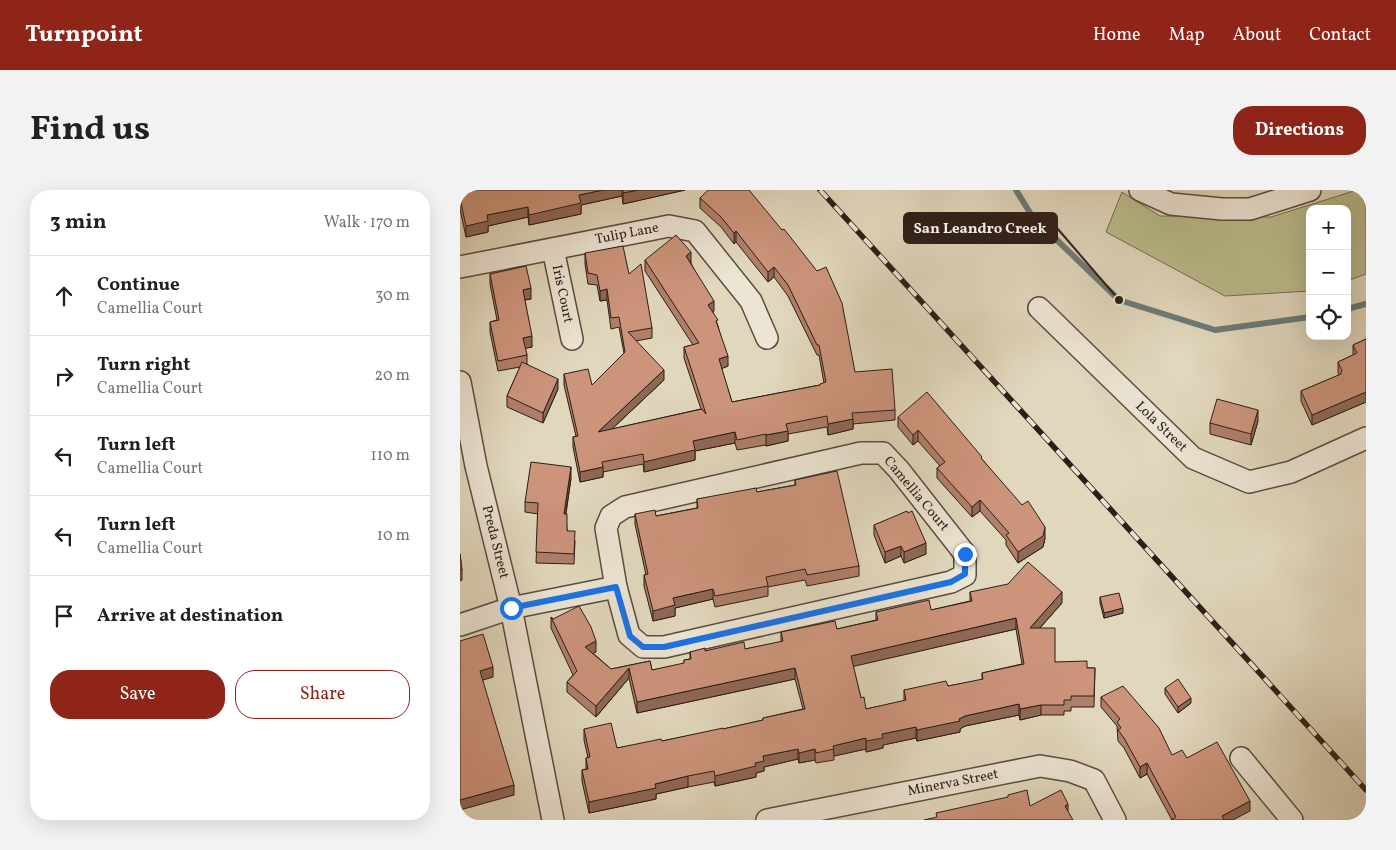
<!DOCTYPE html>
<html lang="en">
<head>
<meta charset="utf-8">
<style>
	body { margin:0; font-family:Vollkorn,serif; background:#f2f2f2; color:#202124 }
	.controls { position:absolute; right:15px; top:15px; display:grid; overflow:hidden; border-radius:10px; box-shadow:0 5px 20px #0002 }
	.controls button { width:45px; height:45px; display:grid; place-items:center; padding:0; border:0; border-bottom:1px solid #e0e0e0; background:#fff; color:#202124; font:25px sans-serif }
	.stop { position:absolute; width:15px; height:15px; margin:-11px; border:4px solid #1a73e8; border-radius:50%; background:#fff }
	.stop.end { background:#1a73e8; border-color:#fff; box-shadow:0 1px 5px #0008 }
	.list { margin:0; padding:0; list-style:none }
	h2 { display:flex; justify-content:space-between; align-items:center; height:65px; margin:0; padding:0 20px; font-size:21px }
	h2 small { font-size:16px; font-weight:400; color:#757577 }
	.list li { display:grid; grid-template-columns:32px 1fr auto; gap:15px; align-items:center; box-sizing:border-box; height:80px; padding:0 20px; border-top:1px solid #e0e0e0 }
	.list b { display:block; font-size:19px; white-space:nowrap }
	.list p { margin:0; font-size:16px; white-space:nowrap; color:#757577 }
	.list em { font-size:16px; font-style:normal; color:#757577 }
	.actions { display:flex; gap:10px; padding:15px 20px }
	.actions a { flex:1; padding:11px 0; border:1px solid #8f2418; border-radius:20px; text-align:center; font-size:18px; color:#8f2418 }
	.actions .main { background:#8f2418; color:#fff }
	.icon { flex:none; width:28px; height:28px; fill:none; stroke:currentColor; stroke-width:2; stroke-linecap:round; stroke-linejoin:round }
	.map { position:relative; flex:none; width:906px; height:630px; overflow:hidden; border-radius:20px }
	header { display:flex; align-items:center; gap:30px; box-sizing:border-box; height:70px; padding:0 25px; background:#8f2418; color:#fff }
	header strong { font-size:24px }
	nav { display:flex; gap:28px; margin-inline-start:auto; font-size:18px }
	.intro { display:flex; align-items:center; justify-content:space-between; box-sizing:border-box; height:120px; padding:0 30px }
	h1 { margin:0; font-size:35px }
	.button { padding:12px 22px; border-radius:20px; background:#8f2418; color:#fff; font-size:18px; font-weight:700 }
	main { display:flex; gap:30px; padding:0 30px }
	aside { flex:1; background:#fff; border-radius:20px; box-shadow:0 5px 20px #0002 }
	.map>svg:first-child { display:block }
</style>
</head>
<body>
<header>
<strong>Turnpoint</strong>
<nav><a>Home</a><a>Map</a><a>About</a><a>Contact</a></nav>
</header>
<div class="intro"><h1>Find us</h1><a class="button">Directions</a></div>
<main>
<aside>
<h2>3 min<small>Walk · 170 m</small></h2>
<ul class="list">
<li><svg class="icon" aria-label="ahead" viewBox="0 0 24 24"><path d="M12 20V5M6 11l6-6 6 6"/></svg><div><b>Continue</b><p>Camellia Court</p></div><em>30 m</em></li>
<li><svg class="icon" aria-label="right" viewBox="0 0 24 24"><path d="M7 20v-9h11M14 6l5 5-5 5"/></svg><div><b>Turn right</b><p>Camellia Court</p></div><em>20 m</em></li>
<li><svg class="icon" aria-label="left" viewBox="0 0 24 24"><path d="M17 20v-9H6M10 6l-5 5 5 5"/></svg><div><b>Turn left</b><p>Camellia Court</p></div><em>110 m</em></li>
<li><svg class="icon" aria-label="left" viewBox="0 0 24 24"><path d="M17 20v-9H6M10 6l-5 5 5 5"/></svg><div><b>Turn left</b><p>Camellia Court</p></div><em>10 m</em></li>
<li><svg class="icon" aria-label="arrive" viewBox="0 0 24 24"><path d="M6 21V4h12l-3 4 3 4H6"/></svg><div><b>Arrive at destination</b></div></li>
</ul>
<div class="actions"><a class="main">Save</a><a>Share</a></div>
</aside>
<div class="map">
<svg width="906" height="630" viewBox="0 0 906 630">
	<rect width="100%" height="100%" fill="#e1d7bd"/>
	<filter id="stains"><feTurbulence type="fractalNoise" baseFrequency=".004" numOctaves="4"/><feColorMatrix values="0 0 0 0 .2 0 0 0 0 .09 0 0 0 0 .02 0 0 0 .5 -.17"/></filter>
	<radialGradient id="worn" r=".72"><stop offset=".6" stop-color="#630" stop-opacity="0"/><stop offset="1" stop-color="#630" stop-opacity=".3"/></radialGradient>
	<path fill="#babc8c" stroke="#746c52" d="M897 0H906V84L887 91V19H850V101L765 106 646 42 662 2 700 26 811 27Z"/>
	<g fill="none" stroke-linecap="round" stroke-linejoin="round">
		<g stroke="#6b7a77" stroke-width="6">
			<path d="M556 0 572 26 659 110 755 140 850 127"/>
			<path d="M887 119 906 114"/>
		</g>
		<defs>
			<g id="minor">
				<path d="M680 0 711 14 762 19H790L850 0"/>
				<path d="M93 59 112 149"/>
				<path d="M0 77 209 36 235 41 291 111 307 148"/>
				<path d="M579 118 733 268 789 292 831 282 906 248"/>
				<path d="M0 192 16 276 51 418 93 630"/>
				<path d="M401 263H423L439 280 505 364V385L491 392 204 457H183L169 445 156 397 146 338 151 326 165 317Z"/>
				<path d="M0 435 51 418 156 397"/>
				<path d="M781 568 832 630"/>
				<path d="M307 630 580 576 610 581 634 590 655 630"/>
			</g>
		</defs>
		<use href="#minor" stroke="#5a4c40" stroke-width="24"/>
		<use href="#minor" stroke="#ece5d4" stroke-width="21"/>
		<defs>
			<path id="rail" d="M360 0 906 600"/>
		</defs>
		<use href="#rail" stroke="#2d1d17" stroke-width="5.5"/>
		<use href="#rail" stroke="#ece5d4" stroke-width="4" stroke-dasharray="11" stroke-linecap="butt"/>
	</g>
	<g fill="#af7f6a" stroke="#2d1d17" fill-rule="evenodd">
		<path d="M0 0H225L163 14 162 6 121 15V24L69 35 68 27 28 36V42L6 47 0 19Z"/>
		<path d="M289 0 395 182 435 220V230L393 234V239L368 245 367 237 328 244V251L306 256V255L277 260 275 253 235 261V270L184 282 183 274 143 282V287L120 292 113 257V247L116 246 104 195V184L132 195 164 163 159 137 151 139 147 110 140 111 137 95 128 94 125 74V63L169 84 192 138V148L176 151 204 190 152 239 241 219 224 168V157L233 155 185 81V70L231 73 254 121 253 122 258 136 268 176 261 178 272 212 360 195 364 193 359 165H357L328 106 314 87 308 92 276 52 274 54 261 37 240 18V8Z"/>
		<path d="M30 84 71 109 65 110 72 157 65 158 67 165V174L98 199 83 233 47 217V206L60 177 38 181 30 142V132L37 130 30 94Z"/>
		<path d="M906 149V212L852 235 841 211V201L879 185 878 183V172L893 165V155Z"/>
		<path d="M438 227 522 269 585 348 583 357 558 373 546 355V350L520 321 512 327 477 288V278L480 276 458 251 453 255 438 237Z"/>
		<path d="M798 231 791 255 750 244V233Z"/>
		<path d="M111 288 106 324 107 341 115 351 114 374 76 373 78 324 65 322V312Z"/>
		<path d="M335 290 399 376V386L347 396 345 390 308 397V406L255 417 253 409 215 418V426L193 431 184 396V385H186L175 334V324L196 326 237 318V309L297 302 335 295Z"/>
		<path d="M448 323 466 364 444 373 441 366 425 373 414 345V335Z"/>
		<path d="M0 364 2 380V390L0 391Z"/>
		<path d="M510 402 602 413 580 438 595 472 627 478H635L634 517H611V521H604V525H581L560 530 559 525 505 536 500 539V542L457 551 456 548 423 555V558L406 562V559L374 566V570L356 573 355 570 339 573 338 569 304 577V581L296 583V587L255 596 254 592 228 597 196 604V609L129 623 122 591V580L126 579V568H128L124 550V539L157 558 202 551 263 539 303 530V528L343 519 335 489 177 523 169 488 136 527 107 502V492L113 485 91 438V427L136 462 133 463 151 479 190 471 192 480 224 474V470L230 469V462L285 459 321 452V442L377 439 416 430V422L471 420 510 411ZM556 439 562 474 522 483V490L488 496 444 500V511L406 519 401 508 393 476Z"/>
		<path d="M640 407 663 423 644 428 640 413Z"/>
		<path d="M705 498 731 513 718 523 705 504Z"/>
		<path d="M641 507 712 565 727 568 790 621 712 630 687 584 680 588 664 558 658 551 657 536 641 517Z"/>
	</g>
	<g fill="#8f6856" stroke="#2d1d17">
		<path d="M143 0H162V6L121 15V24L69 35V25L119 5Z"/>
		<path d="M178 0H225L163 14V3Z"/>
		<path d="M68 17V27L28 36V42L6 47V36L27 25Z"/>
		<path d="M276 41V52L274 54V43Z"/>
		<path d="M231 62V73L226 66Z"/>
		<path d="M314 77V87L308 92V82Z"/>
		<path d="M71 98V109L63 110V100Z"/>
		<path d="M147 99V110L140 111V101Z"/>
		<path d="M254 111V121L248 125V115Z"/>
		<path d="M72 146V157L63 159V148Z"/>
		<path d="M268 166V176L259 180V169Z"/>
		<path d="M204 180V190L138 252V242Z"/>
		<path d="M98 189V199L83 233V223Z"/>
		<path d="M906 202V212L852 235V225Z"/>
		<path d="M798 220V231L791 255V244Z"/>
		<path d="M393 229V239L368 245V234Z"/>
		<path d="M458 240V251L453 255V245Z"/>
		<path d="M328 241V251L306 256V245Z"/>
		<path d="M275 242V253L235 261V270L184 282V272L233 251Z"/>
		<path d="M111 277V288L104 335V324Z"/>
		<path d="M143 277V287L120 292V282Z"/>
		<path d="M520 310V321L512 327V317Z"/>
		<path d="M585 337V348L583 357 558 373V362Z"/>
		<path d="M466 353V364L444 373V362Z"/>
		<path d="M441 356V366L425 373V362Z"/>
		<path d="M253 399V409L215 418V426L193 431V421L213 408Z"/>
		<path d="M602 402V413L570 449V438Z"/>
		<path d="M663 418V423L644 428V423Z"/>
		<path d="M556 428V439L391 477V466Z"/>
		<path d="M136 451V462L125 467V457Z"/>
		<path d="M33 477V487L20 491V481Z"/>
		<path d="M169 478V488L136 527V516Z"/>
		<path d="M335 478V489L177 523V512Z"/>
		<path d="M731 508V513L718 523V517Z"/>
		<path d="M559 514V525L505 536 500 539V542L457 551V540L499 529 505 526Z"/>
		<path d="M581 515V525L560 530V519Z"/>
		<path d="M456 537V548L423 555V558L406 562V551L422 544Z"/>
		<path d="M406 548V559L374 566 373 556Z"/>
		<path d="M338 559V569L304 577V581L296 583V587L255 596V586L295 573 303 566Z"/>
		<path d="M355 559V570L339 573V563Z"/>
		<path d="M687 573V584L680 588V577Z"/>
		<path d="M228 586V597L196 604V609L129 623V612L195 594Z"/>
		<path d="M54 595V605L0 620V610Z"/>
		<path d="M790 611V621L773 630H762V626Z"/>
		<path d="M608 614V625L605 616Z"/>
	</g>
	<g fill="#cc947b" stroke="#2d1d17" fill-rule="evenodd">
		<path d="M0 0H143L119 5 121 13 69 25 68 17 27 25 28 31 6 36 0 8Z"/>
		<path d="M163 0H178L163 3Z"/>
		<path d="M248 0H289L322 40 324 39 357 81 366 77 382 113 395 182 432 179 435 220 392 223 393 229 368 234 367 226 326 234 328 241 306 245V244L277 250 275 242 233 251 235 260 184 272 183 264 142 272 143 277 120 282 113 247 118 246 104 184 128 179 132 195 165 162 159 127 151 128 147 99 140 101 137 85 128 83 125 63 163 56 169 84 181 74 192 138 168 142 204 180 138 242 242 219 246 224 224 157 239 153 185 70 216 45 231 62 226 66 254 111 248 115 258 130 256 131 268 166 259 169 272 212 360 195V194L366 192 359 155H357L328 95 314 77 308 82 276 41 274 43 261 27 240 8Z"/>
		<path d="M66 76 71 98 63 100 72 146 63 148 67 165 38 171 30 132 39 130 30 84Z"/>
		<path d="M906 149V202L852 225 841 201 881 184V182L882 181 878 172 897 163 893 155Z"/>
		<path d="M62 172 98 189 83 223 47 206Z"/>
		<path d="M467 202 522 267 521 268 562 315 568 311 585 337 583 346 558 362 546 345 549 343 520 310 512 317 477 278 485 272 458 240 453 245 438 227Z"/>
		<path d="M757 209 798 220 791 244 750 233Z"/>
		<path d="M71 272 111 277 104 324H107V341H115L114 364 76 362 78 313 65 312Z"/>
		<path d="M377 281 399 376 347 385 345 379 306 387 308 396 255 406 253 399 213 408 215 415 193 421 184 385 188 384 175 324 195 320 196 326 238 318 237 309 296 298 297 302 336 295 335 290Z"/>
		<path d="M447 321 448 323 452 321 466 353 444 362 441 356 425 362 414 335Z"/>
		<path d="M0 364 2 380H0Z"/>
		<path d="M568 372 602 402 570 438H595V472L627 471V478H635L634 506H611V510H604V515H581L560 519 559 514 505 526 499 529 500 531 457 540 456 537 422 544 423 548 406 551V548L373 556 374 559 356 563 355 559 339 563 338 559 303 566 304 571 295 573 296 576 255 586 254 581 228 586 195 594 196 598 129 612 122 580 128 579 126 568 130 567 124 539 151 533 157 558 201 549 202 551 263 538V539L303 530V528L345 519 335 478 177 512 169 478 136 516 107 492 117 481 91 427 93 429 119 416 131 437 136 451 125 457 151 479 190 471 192 480 224 473V470L231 469 230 462 245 458V461L284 452 285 459 323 451 321 442 375 431 377 439 418 430 416 422 469 410 471 420 512 411 510 402 548 394ZM556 428 564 474 522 483 523 489 488 496 486 491 444 500 446 510 406 519 404 507 401 508 391 466Z"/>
		<path d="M659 403 663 418 644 423 640 407Z"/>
		<path d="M23 444 33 477 20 481 54 595 0 610V451Z"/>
		<path d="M718 489 731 508 718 517 705 498Z"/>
		<path d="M663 496 699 538 712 565 722 560 727 568 757 552 790 611 762 626 764 630H711L716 627 687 573 680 577 664 548 658 540 661 538 657 532 660 529 641 507Z"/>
		<path d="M567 600 570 616 601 600 608 614 605 616 613 630H464L477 627 476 623 548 607V605Z"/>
	</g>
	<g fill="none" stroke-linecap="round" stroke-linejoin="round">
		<path stroke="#1a73e8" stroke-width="6" d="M51 418 156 397 170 446 183 457H204L491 392 505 384V364"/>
	</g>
	<g text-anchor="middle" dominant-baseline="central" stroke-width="5" stroke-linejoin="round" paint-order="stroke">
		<g font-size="14" fill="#2d1d17" stroke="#ece5d4">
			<text transform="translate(167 44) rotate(-11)">Tulip Lane</text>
			<text transform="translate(102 104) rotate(78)">Iris Court</text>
			<text transform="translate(701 237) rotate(44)">Lola Street</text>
			<text transform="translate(456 304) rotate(50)">Camellia Court</text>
			<text transform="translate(35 352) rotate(76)">Preda Street</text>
			<text transform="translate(493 593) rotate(-11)">Minerva Street</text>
		</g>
	</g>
	<path fill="none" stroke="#2d1d17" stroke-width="2" d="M659 110L597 38"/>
	<circle fill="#2d1d17" stroke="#ece5d4" stroke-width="2" cx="659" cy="110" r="5"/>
	<rect fill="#2d1d17" stroke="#2d1d17" stroke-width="2" x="444" y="23" width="153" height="30" rx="5"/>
	<g font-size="15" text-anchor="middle" font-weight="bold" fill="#fff">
		<text x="520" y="43">San Leandro Creek</text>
	</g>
	<rect width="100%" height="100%" filter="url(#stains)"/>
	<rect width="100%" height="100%" fill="url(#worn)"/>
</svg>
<div class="controls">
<button>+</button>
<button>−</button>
<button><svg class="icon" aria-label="locate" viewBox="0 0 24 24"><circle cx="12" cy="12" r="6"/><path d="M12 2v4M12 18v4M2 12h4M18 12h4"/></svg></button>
</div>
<div class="stop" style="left:51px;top:418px"></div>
<div class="stop end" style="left:505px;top:364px"></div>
</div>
</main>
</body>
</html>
